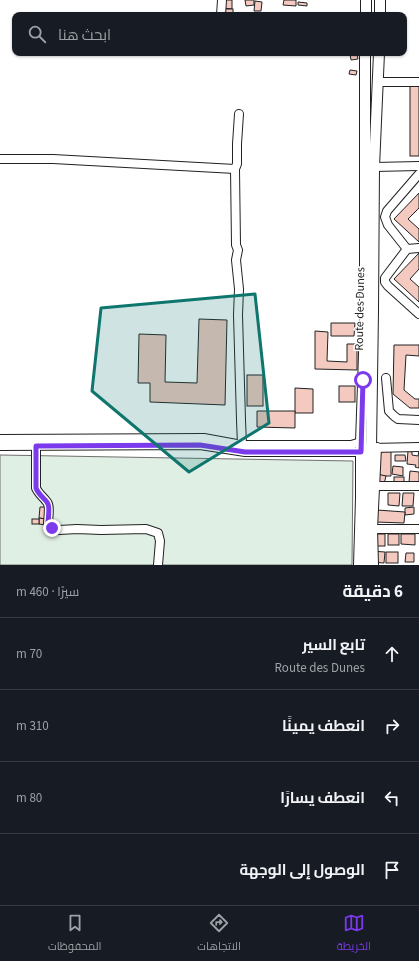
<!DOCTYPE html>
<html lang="ar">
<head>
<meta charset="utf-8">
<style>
	body { margin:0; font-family:"Source Sans 3",Cairo,sans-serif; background:#20242c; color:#f1f3f6; direction:rtl }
	.stop { position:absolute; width:12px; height:12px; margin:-9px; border:3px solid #7c3aed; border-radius:50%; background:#fff }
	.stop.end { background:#7c3aed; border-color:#fff; box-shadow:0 1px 4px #0008 }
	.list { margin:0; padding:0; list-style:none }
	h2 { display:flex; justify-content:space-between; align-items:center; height:52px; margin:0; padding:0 16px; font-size:17px }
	h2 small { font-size:13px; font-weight:400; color:#9ea1a6 }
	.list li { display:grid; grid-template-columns:26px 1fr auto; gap:12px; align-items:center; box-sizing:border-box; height:72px; padding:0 16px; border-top:1px solid #363941 }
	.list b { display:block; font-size:15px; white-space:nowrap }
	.list p { margin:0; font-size:13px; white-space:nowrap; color:#9ea1a6 }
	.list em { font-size:13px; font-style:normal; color:#9ea1a6 }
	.icon { flex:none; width:22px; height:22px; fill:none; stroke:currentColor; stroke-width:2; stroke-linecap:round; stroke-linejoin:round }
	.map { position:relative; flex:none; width:419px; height:565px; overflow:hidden; direction:ltr }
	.search { position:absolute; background:#171b24; box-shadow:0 1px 3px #0004; left:12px; right:12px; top:12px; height:44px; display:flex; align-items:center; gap:10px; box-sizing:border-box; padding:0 14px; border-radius:8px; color:#9ea1a6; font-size:15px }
	.sheet { height:340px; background:#171b24 }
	nav { display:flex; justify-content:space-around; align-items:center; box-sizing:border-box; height:56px; border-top:1px solid #363941; background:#171b24; font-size:11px; color:#9ea1a6 }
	nav a { display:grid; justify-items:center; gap:2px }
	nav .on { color:#7c3aed }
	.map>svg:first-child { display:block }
</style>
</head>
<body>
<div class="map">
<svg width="419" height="565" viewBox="0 0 419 565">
	<rect width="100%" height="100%" fill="#fff"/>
	<path fill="#e0efe3" stroke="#6f6f6f" d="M0 455 353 461 352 565H0Z"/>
	<g fill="#f3c9c0" stroke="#222">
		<path d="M223 0H232V9L223 8Z"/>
		<path d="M245 0H254V5L246 6Z"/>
		<path d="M284 0H296V6L283 5Z"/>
		<path d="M255 1 262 2 261 11H254Z"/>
		<path d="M298 2 307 3V6L298 5Z"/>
		<rect x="223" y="9" width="10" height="6"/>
		<path d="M350 54H357L358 59 351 60Z"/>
		<path d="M350 70 357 71 356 75 349 74Z"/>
		<rect x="410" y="85" width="9" height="71"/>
		<path d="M419 193V208L408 219 419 229V242L394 219Z"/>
		<path d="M419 253V269L410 279 419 287V302L394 279Z"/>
		<path d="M199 319 227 320 225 405 150 402V383H138L139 334 166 335 165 382 197 383Z"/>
		<path d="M331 323H355L354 336H331Z"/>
		<path d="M315 331 328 332 327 361 347 362V344H357V370L315 369Z"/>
		<path d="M394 345H419V356L406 355 404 390 415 399H419V408H410L393 394Z"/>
		<rect x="247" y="375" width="16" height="31"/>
		<rect x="339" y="386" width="16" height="16"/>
		<path d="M295 388 313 389V413H295Z"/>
		<path d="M257 411H295V428L257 427Z"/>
		<path d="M379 450H391V476H378Z"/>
		<path d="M408 451 412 452V455L418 456 419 451V468L415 467 416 465 407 464Z"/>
		<path d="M395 455H405L406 461H395Z"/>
		<path d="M393 466 403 467V476L392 474Z"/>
		<path d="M410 471 419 472V483L409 482Z"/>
		<path d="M377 474 386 476 384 484 375 483Z"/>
		<rect x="394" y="477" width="10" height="6"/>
		<path d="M388 493H400L399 506 388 505Z"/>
		<path d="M403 493H414L413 506H402Z"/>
		<path d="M40 507H46V519L39 518Z"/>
		<path d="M414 507V514L405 515V508Z"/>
		<path d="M377 510 405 512 404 523 376 522Z"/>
		<path d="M39 518 46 519 45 525 39 524Z"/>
		<rect x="32" y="519" width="7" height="5"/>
		<rect x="372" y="534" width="13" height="12"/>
		<rect x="388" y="534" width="11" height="11"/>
		<path d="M401 534H415V545L401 544Z"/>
		<path d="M371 551 385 552 384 563 370 562Z"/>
		<rect x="386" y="552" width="12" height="11"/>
		<path d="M406 553H414V562H405Z"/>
	</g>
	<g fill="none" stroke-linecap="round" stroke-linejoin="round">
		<defs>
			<g id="minor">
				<path d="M221 15 222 0"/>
				<path d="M378 82H419"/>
				<path d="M239 114 237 144V164L235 169 236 245 238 250 236 260 239 289 238 315 241 420 242 445"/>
				<path d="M0 159H53L235 169"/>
				<path d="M374 167 419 166"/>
				<path d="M419 248 407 249 385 278V282L388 286 419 314"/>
				<path d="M407 249 388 225 385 217 387 211 419 174"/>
				<path d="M386 378 389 411 394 416 398 419 419 420"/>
				<path d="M0 439 204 438 242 445H351L361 442"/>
				<path d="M0 446 200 445 245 452H361"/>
				<path d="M36 446V488C39 495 46 499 48 504 50 508 48 519 48 524L52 527 59 530 77 529 101 530 146 529 158 533 160 541 158 565"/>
				<path d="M371 448 419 447"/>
				<path d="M375 486H419"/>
				<path d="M373 529H419"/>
				<path d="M374 565 373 529 377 447"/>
			</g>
			<g id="major">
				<path d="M366 15V0"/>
				<path d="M380 15V0"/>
				<path d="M359 565 361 498V442L365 326V53"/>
				<path d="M366 565 371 448 373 311 374 167 379 53"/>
			</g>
		</defs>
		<use href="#minor" stroke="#222" stroke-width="10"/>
		<use href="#major" stroke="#222" stroke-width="12"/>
		<use href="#minor" stroke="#fff" stroke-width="8"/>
		<use href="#major" stroke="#fff" stroke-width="10"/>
	</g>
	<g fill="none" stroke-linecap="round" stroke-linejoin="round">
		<path stroke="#7c3aed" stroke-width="5" d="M52 528 48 524C48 519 50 508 48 504 46 499 39 496 36 488V446L200 445 245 452H361L363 380"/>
	</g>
	<path fill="#0f766e" fill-opacity="0.2" stroke="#0f766e" stroke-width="3" stroke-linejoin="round" d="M255 294 269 423 189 472 92 391 101 308Z"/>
	<g text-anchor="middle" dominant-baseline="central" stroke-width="3" stroke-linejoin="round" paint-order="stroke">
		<g font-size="12" fill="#222" stroke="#fff">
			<text transform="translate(360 309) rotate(-89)">Route des Dunes</text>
		</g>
	</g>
</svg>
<div class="stop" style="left:363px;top:380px"></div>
<div class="stop end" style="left:52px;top:528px"></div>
<div class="search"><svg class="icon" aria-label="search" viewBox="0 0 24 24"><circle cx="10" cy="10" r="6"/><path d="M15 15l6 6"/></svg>ابحث هنا</div>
</div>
<section class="sheet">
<h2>6 دقيقة<small>سيرًا · 460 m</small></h2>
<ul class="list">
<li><svg class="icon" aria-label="ahead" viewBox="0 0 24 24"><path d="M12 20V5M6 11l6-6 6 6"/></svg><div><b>تابع السير</b><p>Route des Dunes</p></div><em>70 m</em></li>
<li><svg class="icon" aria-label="right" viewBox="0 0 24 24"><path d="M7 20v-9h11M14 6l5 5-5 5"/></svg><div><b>انعطف يمينًا</b></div><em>310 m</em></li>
<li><svg class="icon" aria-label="left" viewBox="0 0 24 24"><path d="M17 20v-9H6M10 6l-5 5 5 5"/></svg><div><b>انعطف يسارًا</b></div><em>80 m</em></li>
<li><svg class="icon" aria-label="arrive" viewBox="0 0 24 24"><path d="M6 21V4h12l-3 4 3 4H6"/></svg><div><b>الوصول إلى الوجهة</b></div></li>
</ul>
</section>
<nav>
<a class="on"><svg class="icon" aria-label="map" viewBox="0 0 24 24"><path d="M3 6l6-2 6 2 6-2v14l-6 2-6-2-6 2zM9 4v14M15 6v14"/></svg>الخريطة</a>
<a><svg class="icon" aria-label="directions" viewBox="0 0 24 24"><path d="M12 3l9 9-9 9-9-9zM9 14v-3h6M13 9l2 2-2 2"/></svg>الاتجاهات</a>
<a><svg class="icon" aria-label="saved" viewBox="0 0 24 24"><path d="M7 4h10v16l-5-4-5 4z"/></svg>المحفوظات</a>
</nav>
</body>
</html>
